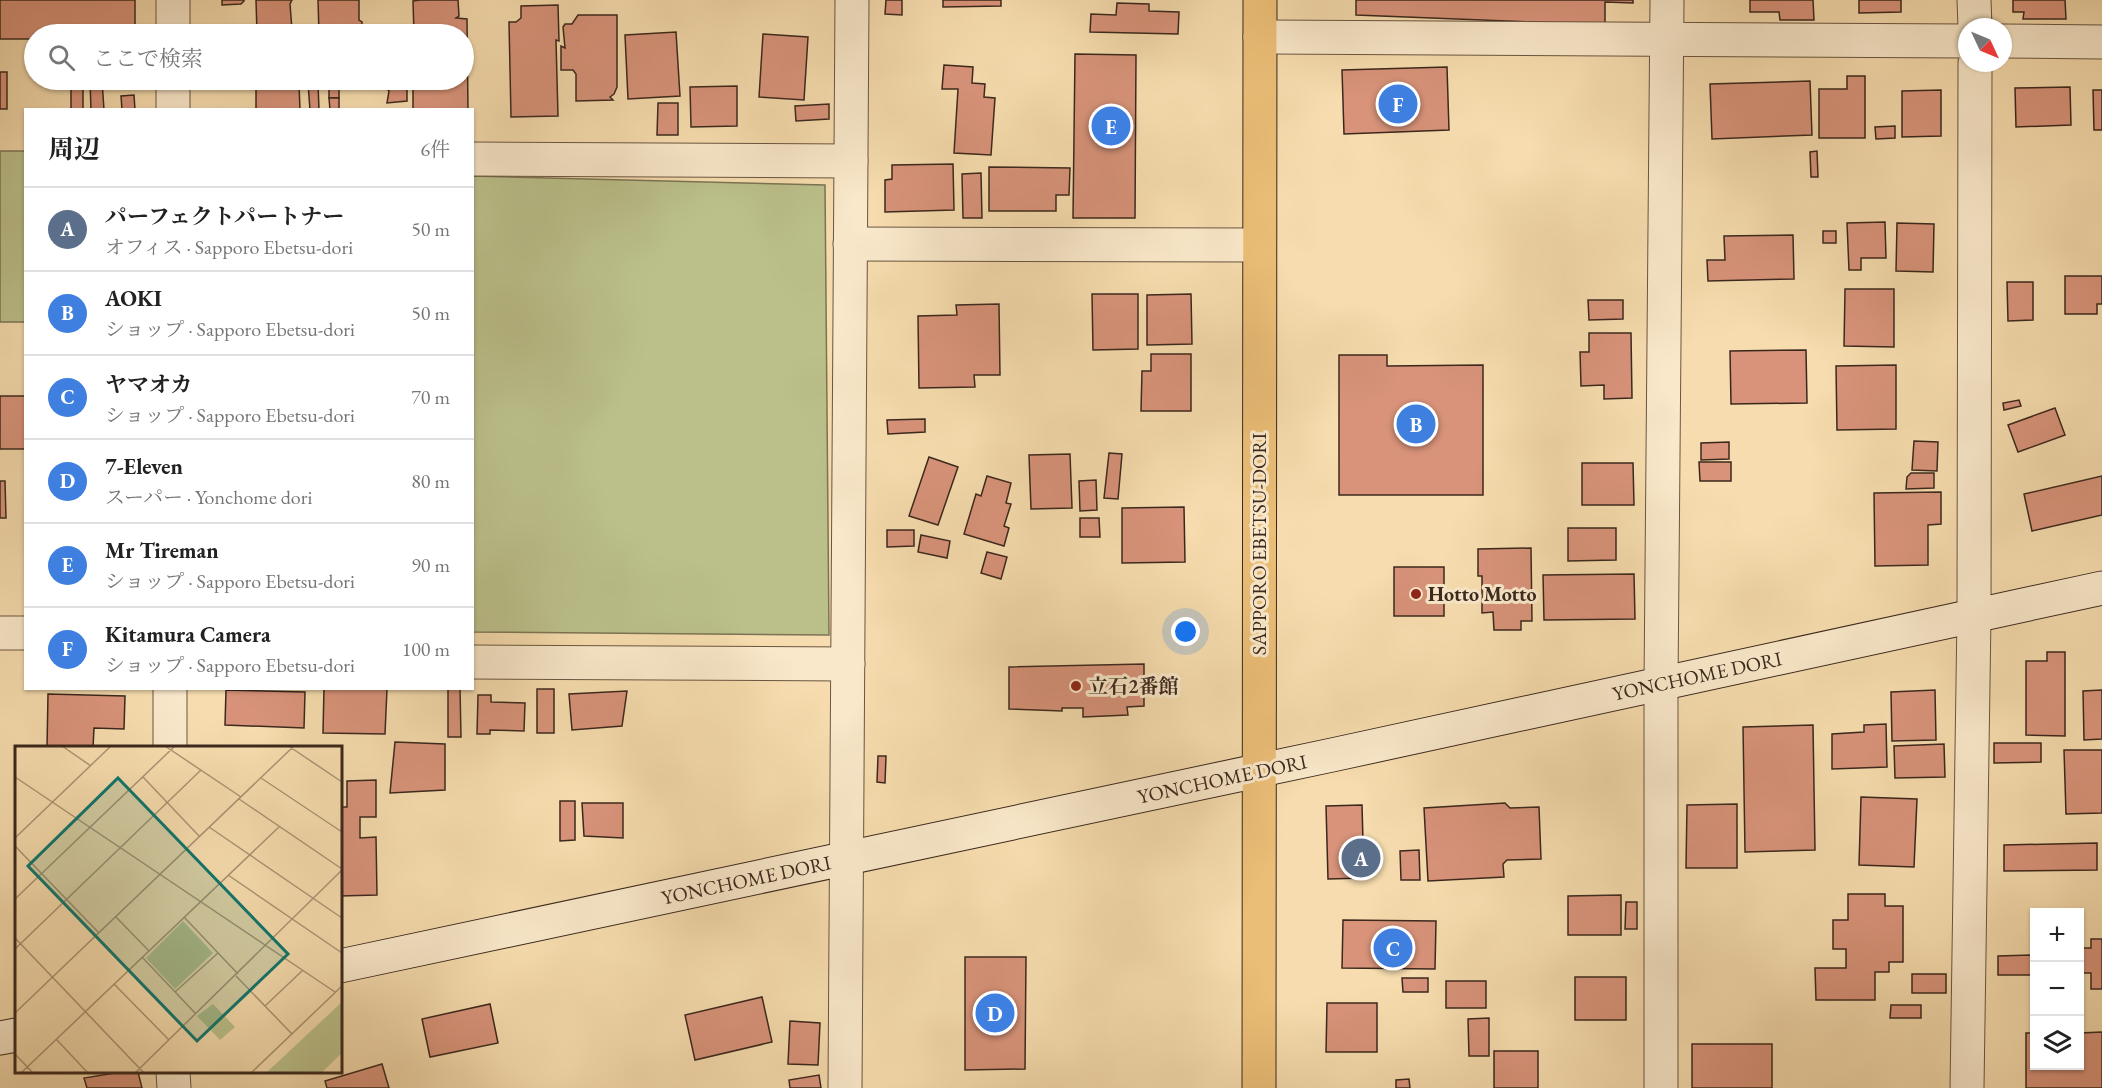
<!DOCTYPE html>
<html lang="ja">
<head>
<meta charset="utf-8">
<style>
	body { margin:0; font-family:"EB Garamond","Noto Serif JP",serif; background:#f2f2f2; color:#222 }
	.controls { position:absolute; right:18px; bottom:18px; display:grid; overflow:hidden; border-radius:0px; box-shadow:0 2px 4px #0004 }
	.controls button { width:54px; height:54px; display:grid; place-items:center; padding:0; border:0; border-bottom:2px solid #e0e0e0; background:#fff; color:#222; font:30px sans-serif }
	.compass { position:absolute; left:1958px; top:18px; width:54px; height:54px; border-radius:50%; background:#fff; box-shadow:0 2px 4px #0004; rotate:134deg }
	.you { position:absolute; left:1186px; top:632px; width:21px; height:21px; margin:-15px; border:4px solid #fff; border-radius:50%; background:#1a73e8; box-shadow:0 0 0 9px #1a73e833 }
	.badge { display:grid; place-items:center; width:39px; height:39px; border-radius:50%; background:#8f2418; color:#fff; font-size:20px; font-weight:700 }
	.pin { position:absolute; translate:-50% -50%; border:3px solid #fff; box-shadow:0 2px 6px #0006 }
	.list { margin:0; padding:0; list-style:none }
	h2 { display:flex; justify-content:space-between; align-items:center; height:78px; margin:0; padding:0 24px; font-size:26px }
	h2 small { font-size:20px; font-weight:400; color:#767676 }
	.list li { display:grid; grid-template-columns:39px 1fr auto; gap:18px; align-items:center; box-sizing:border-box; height:84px; padding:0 24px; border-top:2px solid #e0e0e0 }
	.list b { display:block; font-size:22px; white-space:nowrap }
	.list p { margin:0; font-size:20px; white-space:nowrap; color:#767676 }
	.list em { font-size:20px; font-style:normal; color:#767676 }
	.icon { flex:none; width:33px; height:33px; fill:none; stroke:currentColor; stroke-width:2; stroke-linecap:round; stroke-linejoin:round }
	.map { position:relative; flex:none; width:2102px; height:1088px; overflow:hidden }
	.search { position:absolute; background:#fff; box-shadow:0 2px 4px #0004; left:24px; top:24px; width:450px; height:66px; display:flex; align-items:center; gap:15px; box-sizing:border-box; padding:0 21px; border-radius:33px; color:#767676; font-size:22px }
	.panel { position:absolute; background:#fff; box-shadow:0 2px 4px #0004; left:24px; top:108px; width:450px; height:582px; border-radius:0px }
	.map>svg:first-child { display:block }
</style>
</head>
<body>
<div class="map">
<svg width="2102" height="1088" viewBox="0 0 2102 1088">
	<rect width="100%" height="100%" fill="#f6dcae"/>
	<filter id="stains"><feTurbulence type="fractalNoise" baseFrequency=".00333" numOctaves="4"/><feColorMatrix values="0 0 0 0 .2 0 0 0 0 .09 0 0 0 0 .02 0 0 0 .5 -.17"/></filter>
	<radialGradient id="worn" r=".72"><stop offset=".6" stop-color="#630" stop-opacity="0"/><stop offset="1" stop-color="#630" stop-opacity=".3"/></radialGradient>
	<g fill="#bbc08b" stroke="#7b7454" stroke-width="1.5">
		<rect x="0" y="151" width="25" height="171"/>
		<path d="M473 176 825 185 829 635 473 632Z"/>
	</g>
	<g fill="#d8937a" stroke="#3b281d" stroke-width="1.5">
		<path d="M0 0H135V34H34V39H0Z"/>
		<path d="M222 0H244V1L241 4 222 5Z"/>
		<path d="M256 0H292L290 4 292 30 288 33 257 34Z"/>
		<path d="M318 0H359V20L362 22V34H319Z"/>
		<path d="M420 0H458L459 16 456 18 467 19 468 110H413V80H464V34H414L413 1Z"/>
		<path d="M886 0H902V15L885 14Z"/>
		<path d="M943 0H1001V6L943 7Z"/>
		<path d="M1356 0H1633V3L1605 2V25L1356 15Z"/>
		<path d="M1750 0H1813L1814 20H1780L1779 12H1750Z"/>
		<path d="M1859 0H1901V12L1859 13Z"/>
		<path d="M2013 0H2065L2066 19H2023L2024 12H2013Z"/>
		<path d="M1117 3 1149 4V11L1179 12 1178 34 1090 32 1091 14 1116 15Z"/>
		<path d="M558 5 559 41 556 40 558 116 511 117 509 22H516L521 18V6Z"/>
		<path d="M578 15H617V87L614 94 610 97 613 100 576 101V74L573 70H561V46L565 48 563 27 565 24H572Z"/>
		<path d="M676 32 680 96 628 99 625 35Z"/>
		<path d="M763 34 808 37 804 100 759 97Z"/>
		<path d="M1075 54 1136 55 1135 218H1073Z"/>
		<path d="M944 65 973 67 972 83 985 84 984 97 995 98 991 155 954 153 958 89H942Z"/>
		<path d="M1447 67 1449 130 1344 134 1342 70Z"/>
		<rect x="0" y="72" width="7" height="37"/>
		<path d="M1847 76H1865V138H1819V89H1847Z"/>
		<rect x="71" y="80" width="12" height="30"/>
		<path d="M90 80H102L104 110H91Z"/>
		<rect x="329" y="80" width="10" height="18"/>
		<path d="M379 80H407V101L387 103 389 91 386 88 379 87Z"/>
		<path d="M1810 81 1812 135 1712 139 1710 84Z"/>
		<path d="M308 83H318L319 110H310Z"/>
		<path d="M299 84 300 110H256V85Z"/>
		<path d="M737 86V126L691 127 690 87Z"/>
		<path d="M2070 87 2071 125 2016 127 2015 88Z"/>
		<path d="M1941 90V136L1902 137V91Z"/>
		<path d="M2093 90H2102V130H2094Z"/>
		<path d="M134 95 135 110H122L121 96Z"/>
		<path d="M329 98H339V110H330Z"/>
		<path d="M658 103H678V135H657Z"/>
		<path d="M829 104V119L796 121 795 106Z"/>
		<path d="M1895 126V138L1876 139 1875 127Z"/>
		<path d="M1817 151 1818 177H1811L1810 152Z"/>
		<path d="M953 164 954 210 885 212V180L892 179V165Z"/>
		<path d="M989 167 1070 168 1069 195H1056V211H989Z"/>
		<path d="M981 173 982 218H963L962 174Z"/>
		<path d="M1885 222 1886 258H1861V270H1849L1847 223Z"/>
		<path d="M1897 223 1934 224 1933 272 1896 271Z"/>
		<rect x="1823" y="231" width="13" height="12"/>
		<path d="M1793 235 1794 279 1708 281 1707 260H1725L1724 236Z"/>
		<path d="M2065 276H2102V304H2097V314H2065Z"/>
		<path d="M2007 282H2033V320L2008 321Z"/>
		<path d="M1845 289H1894V347L1844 346Z"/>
		<path d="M1092 294H1138V349L1093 350Z"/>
		<path d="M1191 294 1192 344 1147 345V295Z"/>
		<path d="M1588 300H1623V319L1589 320Z"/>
		<path d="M999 304 1000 375H974L975 387 919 388 918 316 957 315 956 305Z"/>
		<path d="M1589 333H1631L1632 398 1604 399V385L1581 386 1580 352H1589Z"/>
		<path d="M1806 350 1807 403 1731 404 1730 351Z"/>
		<path d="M1151 354H1191V411H1141L1142 371H1151Z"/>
		<path d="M1339 355H1387V366L1483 365V495H1339Z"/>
		<path d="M1896 365V429L1837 430 1836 366Z"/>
		<rect x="0" y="396" width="26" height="53"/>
		<path d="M2019 400 2021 406 2004 410 2003 403Z"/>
		<path d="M2055 408 2065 435 2018 452 2008 425Z"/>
		<path d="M925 419V432L888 434 887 420Z"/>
		<path d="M1914 441 1938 442 1937 471 1912 470Z"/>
		<path d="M1729 442V459L1701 460V443Z"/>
		<path d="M1109 453 1122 454 1118 499 1104 498Z"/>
		<path d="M1070 454 1072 508 1031 509 1029 455Z"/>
		<path d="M929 457 958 467 938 525 909 516Z"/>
		<path d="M1699 462H1731V481H1700Z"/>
		<path d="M1582 463H1633L1634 505H1582Z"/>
		<path d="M1911 473H1934V488L1906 489 1907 477Z"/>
		<path d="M987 476 1011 483 1006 503 1011 504 1004 526 1009 528 1004 546 964 534 976 494 981 496Z"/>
		<path d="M2102 476V515L2032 531 2024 494Z"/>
		<path d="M1096 480 1097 510 1080 511 1079 481Z"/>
		<path d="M0 481H5L6 518H0Z"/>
		<path d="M1941 492V524L1928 525V565L1875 566 1874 493Z"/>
		<path d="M1184 507 1185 562 1122 563V508Z"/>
		<path d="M1080 518H1099L1100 537H1080Z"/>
		<path d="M1568 528H1616V560L1568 561Z"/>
		<path d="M887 530H914V546L887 547Z"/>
		<path d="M921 535 950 541 947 558 918 552Z"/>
		<path d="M1531 548 1532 621H1521V630H1494L1493 612 1482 613V576H1478V549Z"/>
		<path d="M987 552 1007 557 1001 579 981 573Z"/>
		<rect x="1394" y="567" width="50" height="49"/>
		<path d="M1634 574 1635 619 1544 620 1543 575Z"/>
		<path d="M2047 652H2065V736L2026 735V661H2047Z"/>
		<path d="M1144 664V706L1127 707 1128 715 1083 717V708H1062V711L1009 709V667Z"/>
		<path d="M324 688 387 689 385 734 323 733Z"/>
		<path d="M448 688H460L461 737H448Z"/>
		<rect x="537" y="689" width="17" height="44"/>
		<path d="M226 690 305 692 304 728 225 725Z"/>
		<path d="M1935 690 1936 740 1892 741 1891 692Z"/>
		<path d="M2102 690V739L2084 740 2083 691Z"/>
		<path d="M627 691 622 726 572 730 569 694Z"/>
		<path d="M48 694 125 696 124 729 94 728 93 748H47Z"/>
		<path d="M478 695H491V702L525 703 524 731 490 730V734H477Z"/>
		<path d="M1886 724 1887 767 1832 769V734L1864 732V725Z"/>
		<path d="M1813 725 1815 850 1745 852 1743 727Z"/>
		<path d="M395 742 445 744V790L390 793Z"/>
		<path d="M1994 743H2041V762L1994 763Z"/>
		<path d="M1944 744 1945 777 1895 778 1894 746Z"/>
		<path d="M2064 750H2102V813L2066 814Z"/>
		<path d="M878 756H886L885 783 877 782Z"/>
		<path d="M376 780V817H360V838L376 837 377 895 340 896V807H347V781Z"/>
		<path d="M1861 797 1917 799 1914 867 1859 865Z"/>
		<path d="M560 801H575V840L560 841Z"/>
		<path d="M582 803H623V838L584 836Z"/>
		<path d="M1505 803 1510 808 1539 807 1541 859 1507 860 1503 864 1504 877 1428 881 1424 808Z"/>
		<path d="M1737 804V868H1686L1687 805Z"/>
		<path d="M1362 805 1364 878 1328 879 1326 806Z"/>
		<path d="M2097 843V870L2004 871V845Z"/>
		<path d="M1419 850 1420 880H1401L1400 851Z"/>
		<path d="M1848 894H1885V906H1903V962H1889V972H1875V1000H1816L1815 968H1846V949H1833V920H1848Z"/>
		<path d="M1621 895V935H1568V896Z"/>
		<path d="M1626 902H1637V929H1625Z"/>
		<path d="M1343 920 1436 921 1435 969 1342 968Z"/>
		<path d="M2091 939H2102V989H2091V973H2083V948H2091Z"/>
		<path d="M2031 955V975H1998V956Z"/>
		<path d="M965 957H1026L1025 1069 965 1070Z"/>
		<rect x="1912" y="974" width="34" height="19"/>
		<rect x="1575" y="977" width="51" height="43"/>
		<path d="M1402 978H1428V992H1403Z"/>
		<rect x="1446" y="981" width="40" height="27"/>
		<path d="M762 997 772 1042 695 1060 685 1015Z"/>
		<path d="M1327 1003H1377V1052H1326Z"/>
		<path d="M490 1004 498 1043 430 1057 422 1019Z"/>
		<path d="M1891 1005H1921V1018H1890Z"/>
		<path d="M1489 1018V1056H1469L1468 1019Z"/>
		<path d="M790 1021 820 1023 818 1065 788 1064Z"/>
		<path d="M2102 1032V1088H2026V1033H2034V1066H2080V1033Z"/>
		<rect x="1692" y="1044" width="80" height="44"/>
		<rect x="1494" y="1051" width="44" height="37"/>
		<path d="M382 1064 389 1088H327L325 1081Z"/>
		<path d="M121 1072H138L142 1088H87L84 1078Z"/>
		<path d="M819 1075 821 1088H790L789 1080Z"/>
		<path d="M1409 1079 1410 1088H1396V1080Z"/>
	</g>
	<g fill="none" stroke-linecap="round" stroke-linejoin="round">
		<defs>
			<g id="street">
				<path d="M1974 0 1975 27"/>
				<path d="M173 34V0"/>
				<path d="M1260 37 1967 41"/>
				<path d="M2003 41 2102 42"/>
				<path d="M173 110V80"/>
				<path d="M472 159 851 161"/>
				<path d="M850 244 1259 245"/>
				<path d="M0 633H26"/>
				<path d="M472 662 848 664"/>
				<path d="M170 748V688"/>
				<path d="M173 1072 174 1088"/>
				<path d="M845 1088 852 0"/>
				<path d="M1661 1088V684L1667 0"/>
				<path d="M1967 1088 1974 616 1975 63"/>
			</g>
			<g id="secondary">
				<path d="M340 966 1332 755 2102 588"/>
				<path d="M0 1038 16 1035"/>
			</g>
			<path id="highway" d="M1259 1088 1260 0"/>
		</defs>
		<use href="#street" stroke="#6a5541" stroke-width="35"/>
		<use href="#secondary" stroke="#3b281d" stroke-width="35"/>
		<use href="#highway" stroke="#3b281d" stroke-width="35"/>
		<use href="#street" stroke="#f9e8ca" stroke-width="33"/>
		<use href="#secondary" stroke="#f9e8ca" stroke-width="33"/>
		<use href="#highway" stroke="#ebbe77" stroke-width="33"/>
	</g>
	<g fill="#8f2418" stroke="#f9e8ca" stroke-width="2">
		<circle cx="1416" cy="594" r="6"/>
		<circle cx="1076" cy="686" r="6"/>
	</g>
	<g text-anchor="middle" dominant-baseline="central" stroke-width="6" stroke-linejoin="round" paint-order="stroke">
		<g font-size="20" fill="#3b281d" stroke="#f9e8ca">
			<text transform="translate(1259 544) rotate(-90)">SAPPORO EBETSU-DORI</text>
			<text transform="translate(1697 676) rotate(-12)">YONCHOME DORI</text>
			<text transform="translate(1222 779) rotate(-12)">YONCHOME DORI</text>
			<text transform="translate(746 880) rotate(-12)">YONCHOME DORI</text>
		</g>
		<g font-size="20" font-weight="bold" fill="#3b281d" stroke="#f9e8ca" text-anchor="start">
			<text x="1428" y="594">Hotto Motto</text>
			<text x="1088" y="686">立石2番館</text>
		</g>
	</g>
	<g transform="translate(15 746)">
		<rect width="327" height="327" fill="#f6dcae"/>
		<path d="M168 175 198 207 160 243 131 212ZM327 256V307L306 327H251ZM198 258 220 281 205 294 182 270Z" fill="#bbc08b"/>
		<path fill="none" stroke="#ab9474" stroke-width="1.5" d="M47 0 76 20M150 0 226 51M275 1 327 36M0 31 320 246M128 31 184 90M246 32 327 86M224 53 327 123M194 81 327 172M0 92 96 0M0 100 84 187M213 129 327 207M0 153 160 0M101 171 134 205M169 171 223 228M0 192 129 327M0 203 186 24M127 211 181 268M221 230 277 288M99 238 154 294M160 246 203 207M250 260 288 224M0 267 279 0M41 293 73 327M0 308 18 327M6 327 265 80M120 327 327 124M236 327 327 240"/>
		<path fill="#0f766e" fill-opacity="0.15" stroke="#0f766e" stroke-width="3" d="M103 32 273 208 182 295 13 120Z"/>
		<rect width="327" height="327" fill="none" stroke="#3b281d" stroke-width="3"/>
	</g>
	<rect width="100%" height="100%" filter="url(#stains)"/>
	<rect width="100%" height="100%" fill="url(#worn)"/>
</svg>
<div class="controls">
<button>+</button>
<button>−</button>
<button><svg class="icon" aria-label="layers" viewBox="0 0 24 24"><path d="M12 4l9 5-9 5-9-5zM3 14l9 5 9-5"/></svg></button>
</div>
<svg class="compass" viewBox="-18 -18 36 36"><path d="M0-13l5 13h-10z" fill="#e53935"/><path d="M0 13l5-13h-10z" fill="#767676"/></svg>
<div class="you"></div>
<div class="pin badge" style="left:1361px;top:858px;background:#5c6f8a">A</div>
<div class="pin badge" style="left:1416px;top:424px;background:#3f7fe0">B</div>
<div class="pin badge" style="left:1393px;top:948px;background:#3f7fe0">C</div>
<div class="pin badge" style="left:995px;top:1013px;background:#3f7fe0">D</div>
<div class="pin badge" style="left:1111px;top:126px;background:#3f7fe0">E</div>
<div class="pin badge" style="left:1398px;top:104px;background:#3f7fe0">F</div>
<div class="search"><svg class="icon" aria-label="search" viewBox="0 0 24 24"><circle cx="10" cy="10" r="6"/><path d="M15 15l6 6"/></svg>ここで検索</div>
<section class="panel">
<h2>周辺<small>6件</small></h2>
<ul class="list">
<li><span class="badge" style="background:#5c6f8a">A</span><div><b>パーフェクトパートナー</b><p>オフィス · Sapporo Ebetsu-dori</p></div><em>50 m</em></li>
<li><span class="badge" style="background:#3f7fe0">B</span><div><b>AOKI</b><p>ショップ · Sapporo Ebetsu-dori</p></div><em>50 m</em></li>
<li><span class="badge" style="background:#3f7fe0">C</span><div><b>ヤマオカ</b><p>ショップ · Sapporo Ebetsu-dori</p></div><em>70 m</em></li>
<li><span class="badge" style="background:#3f7fe0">D</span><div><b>7-Eleven</b><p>スーパー · Yonchome dori</p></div><em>80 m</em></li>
<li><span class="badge" style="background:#3f7fe0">E</span><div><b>Mr Tireman</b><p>ショップ · Sapporo Ebetsu-dori</p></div><em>90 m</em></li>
<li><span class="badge" style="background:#3f7fe0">F</span><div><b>Kitamura Camera</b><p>ショップ · Sapporo Ebetsu-dori</p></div><em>100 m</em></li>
</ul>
</section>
</div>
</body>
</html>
